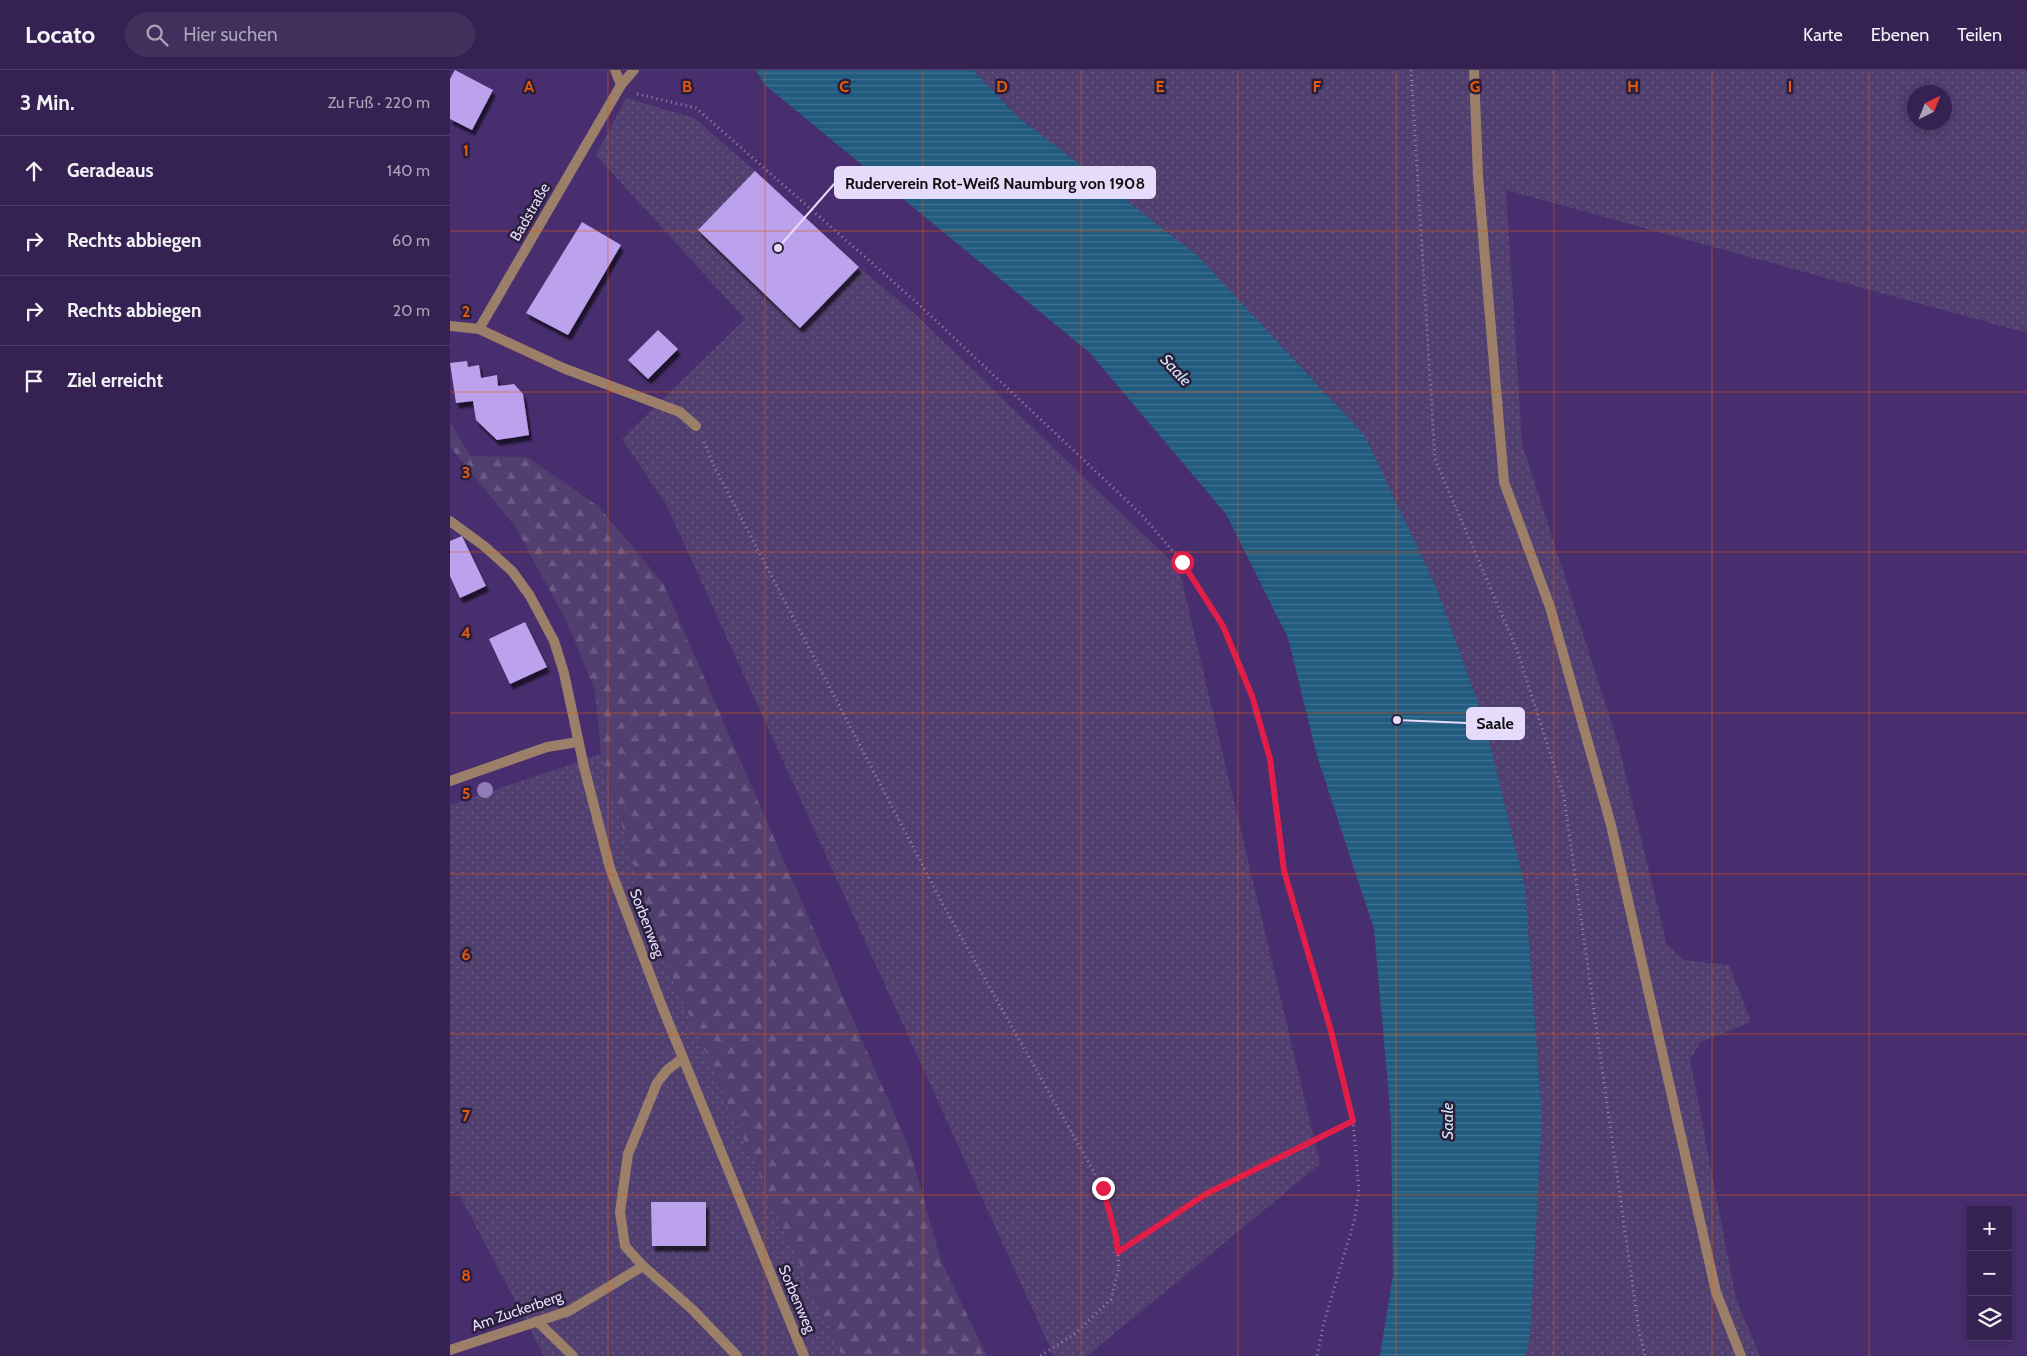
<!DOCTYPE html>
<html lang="de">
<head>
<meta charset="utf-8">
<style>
	body { margin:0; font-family:Cabin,sans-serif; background:#412f5c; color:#f1f3f6 }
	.controls { position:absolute; right:15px; bottom:15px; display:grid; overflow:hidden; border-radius:0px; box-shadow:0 2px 12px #0003 }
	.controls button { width:45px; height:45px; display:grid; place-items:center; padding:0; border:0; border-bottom:1px solid #503f69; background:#362252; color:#f1f3f6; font:25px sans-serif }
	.compass { position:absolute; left:1457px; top:15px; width:45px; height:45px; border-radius:50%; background:#362252; box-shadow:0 2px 12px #0003; rotate:43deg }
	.stop { position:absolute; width:15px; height:15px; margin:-11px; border:4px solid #e11d48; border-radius:50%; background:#fff }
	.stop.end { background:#e11d48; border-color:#fff; box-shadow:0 1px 5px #0008 }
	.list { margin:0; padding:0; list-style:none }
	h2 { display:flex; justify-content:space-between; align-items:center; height:65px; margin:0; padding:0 20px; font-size:21px }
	h2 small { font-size:16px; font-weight:400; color:#aaa4b8 }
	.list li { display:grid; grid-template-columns:32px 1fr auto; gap:15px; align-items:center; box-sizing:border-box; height:70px; padding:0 20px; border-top:1px solid #503f69 }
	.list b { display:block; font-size:19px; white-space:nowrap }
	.list em { font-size:16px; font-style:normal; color:#aaa4b8 }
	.icon { flex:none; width:28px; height:28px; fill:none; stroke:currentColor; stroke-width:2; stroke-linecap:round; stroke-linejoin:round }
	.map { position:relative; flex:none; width:1577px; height:1286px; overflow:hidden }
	header { display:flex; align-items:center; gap:30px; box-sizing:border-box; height:70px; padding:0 25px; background:#362252; border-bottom:1px solid #503f69 }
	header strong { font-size:24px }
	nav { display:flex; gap:28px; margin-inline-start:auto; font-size:18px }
	.search { width:350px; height:45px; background:#412f5c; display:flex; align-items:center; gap:12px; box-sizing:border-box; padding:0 18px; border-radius:28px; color:#aaa4b8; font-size:19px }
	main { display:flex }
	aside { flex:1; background:#362252 }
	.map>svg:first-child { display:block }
</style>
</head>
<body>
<header>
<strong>Locato</strong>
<div class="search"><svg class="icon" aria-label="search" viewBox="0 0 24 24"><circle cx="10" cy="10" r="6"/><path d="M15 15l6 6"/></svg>Hier suchen</div>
<nav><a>Karte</a><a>Ebenen</a><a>Teilen</a></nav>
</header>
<main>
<aside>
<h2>3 Min.<small>Zu Fuß · 220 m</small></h2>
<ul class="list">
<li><svg class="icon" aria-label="ahead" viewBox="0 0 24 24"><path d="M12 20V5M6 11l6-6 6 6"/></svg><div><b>Geradeaus</b></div><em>140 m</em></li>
<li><svg class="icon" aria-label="right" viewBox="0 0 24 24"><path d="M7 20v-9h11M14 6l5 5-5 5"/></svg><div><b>Rechts abbiegen</b></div><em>60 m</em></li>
<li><svg class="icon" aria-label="right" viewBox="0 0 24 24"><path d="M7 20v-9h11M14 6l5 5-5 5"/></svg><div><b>Rechts abbiegen</b></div><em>20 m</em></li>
<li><svg class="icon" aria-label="arrive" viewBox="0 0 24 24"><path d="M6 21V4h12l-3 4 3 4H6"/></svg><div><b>Ziel erreicht</b></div></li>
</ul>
</aside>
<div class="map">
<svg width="1577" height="1286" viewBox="0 0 1577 1286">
	<defs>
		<pattern id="grass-dots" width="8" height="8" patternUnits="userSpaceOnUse" patternTransform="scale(1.25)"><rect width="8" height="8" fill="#513f6f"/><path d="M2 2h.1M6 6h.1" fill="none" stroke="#6a5a84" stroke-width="1.8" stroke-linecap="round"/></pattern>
		<pattern id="forest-firs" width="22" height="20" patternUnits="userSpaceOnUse" patternTransform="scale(1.25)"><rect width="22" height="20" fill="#513f6f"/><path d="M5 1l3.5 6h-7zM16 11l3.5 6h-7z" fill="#6a5a84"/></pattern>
		<pattern id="water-rules" width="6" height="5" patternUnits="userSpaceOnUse" patternTransform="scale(1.25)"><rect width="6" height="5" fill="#215b7f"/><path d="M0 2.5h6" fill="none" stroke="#417292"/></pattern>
		<filter id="shadow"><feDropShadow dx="3" dy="5.5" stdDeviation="1" flood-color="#0009"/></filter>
	</defs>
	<rect width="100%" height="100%" fill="#482e6e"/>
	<g fill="url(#grass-dots)" fill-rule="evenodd">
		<path d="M523 0H1577V263L1056 120 1072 373 1168 673 1217 875 1234 890 1279 895 1301 952 1251 972 1240 989 1286 1229 1310 1286H1075L1080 1268 1092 1047 1075 817 1034 650 987 519 915 366 747 185 568 47ZM1464 22H1494V52H1464Z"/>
		<path d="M176 28 244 48 305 101 248 160 350 258 409 197 465 244 729 499 870 1094 637 1286H604L216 434 172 369 295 249 146 85Z"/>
		<path d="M151 684 205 868 333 1158 392 1286H94L8 1122 0 1124V735Z"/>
	</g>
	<path fill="url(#forest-firs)" d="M0 352 20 386 77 387 148 436 213 513 460 1080 491 1191 537 1286H392L333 1158 205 868 151 684 145 621 118 554 65 456 0 377Z"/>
	<path fill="url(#water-rules)" d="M306 0H523L568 47 747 185 915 366 987 519 1034 650 1075 817 1092 1047 1080 1268 1075 1286H930L943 1205 941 1050 924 859 867 686 838 568 776 444 640 283 314 14Z"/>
	<g fill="#bca2ed" filter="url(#shadow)">
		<path d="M5 0 43 20 22 60 0 49V9Z"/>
		<path d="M305 101 409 197 350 258 248 160Z"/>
		<path d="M132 152 171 175 118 265 76 243Z"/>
		<path d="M208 260 228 279 198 309 178 290Z"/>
		<path d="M17 291 18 297 29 295 31 308 47 305 48 316 64 314 73 324 79 365 47 370 26 350 23 331 6 333 0 293Z"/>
		<path d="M12 466 36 516 10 528 0 506V471Z"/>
		<path d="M75 552 97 597 60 614 39 569Z"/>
		<path d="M201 1132H256V1176H202Z"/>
	</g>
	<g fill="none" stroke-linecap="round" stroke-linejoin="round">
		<g stroke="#9684b4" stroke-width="3" stroke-dasharray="1 4" stroke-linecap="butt">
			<path d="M961 0 985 389 1067 580 1114 727 1189 1261 1195 1286"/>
			<path d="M187 24 246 38 465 231 692 445 732 492 773 556 802 626 820 689 834 801 881 961 903 1051 909 1119 904 1152 873 1256 867 1286"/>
			<path d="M254 372 265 398 497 842 653 1118 666 1167 669 1197 661 1229 626 1263 590 1286"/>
			<path d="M668 1182 756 1124 903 1051"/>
		</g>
		<g stroke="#9b7f69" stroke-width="10">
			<path d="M165 0 171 15 184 0"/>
			<path d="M1024 0 1028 106 1054 412 1100 537 1161 755 1266 1222 1291 1286"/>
			<path d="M29 259 113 298 230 342 246 356"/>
			<path d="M233 988 217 1000 207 1013 178 1084 170 1142 175 1176 193 1196 243 1240 287 1286"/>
			<path d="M87 1251 123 1286"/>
			<path d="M0 1280 119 1241 193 1196"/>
		</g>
		<g stroke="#9b7f69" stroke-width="10">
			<path d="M0 256 29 259 171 15"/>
			<path d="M0 451 34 476 62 501 80 526 104 571 114 603 134 697 160 798 211 934 354 1286"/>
			<path d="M0 711 97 677 128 672"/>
		</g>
	</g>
	<circle fill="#927cb8" cx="35" cy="720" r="8"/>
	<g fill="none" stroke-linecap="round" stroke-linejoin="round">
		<path stroke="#e11d48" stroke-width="6" d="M653 1118 666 1167 668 1182 756 1124 903 1051 881 961 834 801 820 689 802 626 773 556 732 492"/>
	</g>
	<path fill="none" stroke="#e8590c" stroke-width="1" stroke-opacity="0.55" d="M158 0V1286M315 0V1286M473 0V1286M631 0V1286M788 0V1286M946 0V1286M1104 0V1286M1262 0V1286M1419 0V1286M0 161H1577M0 322H1577M0 482H1577M0 643H1577M0 804H1577M0 964H1577M0 1125H1577"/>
	<g text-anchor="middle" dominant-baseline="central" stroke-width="5" stroke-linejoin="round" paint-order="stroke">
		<g font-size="15" fill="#e5dbfa" stroke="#291f3b">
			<text transform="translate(80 142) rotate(-60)">Badstraße</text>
			<text transform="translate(197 853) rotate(69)">Sorbenweg</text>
			<text transform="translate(347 1229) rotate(67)">Sorbenweg</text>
			<text transform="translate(67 1241) rotate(-19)">Am Zuckerberg</text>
		</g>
		<g font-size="16" font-style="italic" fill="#d3e5f3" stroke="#291f3b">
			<text transform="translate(726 300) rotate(47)">Saale</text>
			<text transform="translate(997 1051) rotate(-90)">Saale</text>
		</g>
	</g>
	<g font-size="16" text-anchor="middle" font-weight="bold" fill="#e8590c" stroke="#291f3b" stroke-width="5" stroke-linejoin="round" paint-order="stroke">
		<text x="79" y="22">A</text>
		<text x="237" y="22">B</text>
		<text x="394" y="22">C</text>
		<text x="552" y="22">D</text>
		<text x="710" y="22">E</text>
		<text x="867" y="22">F</text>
		<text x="1025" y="22">G</text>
		<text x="1183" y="22">H</text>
		<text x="1340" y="22">I</text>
		<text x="16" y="86">1</text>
		<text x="16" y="247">2</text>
		<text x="16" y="408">3</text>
		<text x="16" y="568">4</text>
		<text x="16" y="729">5</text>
		<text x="16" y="890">6</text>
		<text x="16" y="1051">7</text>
		<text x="16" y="1211">8</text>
	</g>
	<path fill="none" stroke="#e5dbfa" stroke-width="2" d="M328 178L385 113M947 650L1017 653"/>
	<g fill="#e5dbfa" stroke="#291f3b" stroke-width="2">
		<circle cx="328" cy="178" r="5"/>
		<circle cx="947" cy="650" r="5"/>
	</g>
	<g fill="#e5dbfa" stroke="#e5dbfa" stroke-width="2">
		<rect x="385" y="97" width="320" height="31" rx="5"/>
		<rect x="1017" y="638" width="57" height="31" rx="5"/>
	</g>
	<g font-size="16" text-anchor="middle" font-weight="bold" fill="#111">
		<text x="545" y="119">Ruderverein Rot-Weiß Naumburg von 1908</text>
		<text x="1045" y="659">Saale</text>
	</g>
</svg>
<div class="controls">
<button>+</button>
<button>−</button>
<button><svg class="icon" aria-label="layers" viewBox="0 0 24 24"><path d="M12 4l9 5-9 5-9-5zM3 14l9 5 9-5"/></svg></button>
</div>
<svg class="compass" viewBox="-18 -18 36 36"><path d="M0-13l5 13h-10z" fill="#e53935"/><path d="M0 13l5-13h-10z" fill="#aaa4b8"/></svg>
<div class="stop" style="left:732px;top:492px"></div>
<div class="stop end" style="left:653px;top:1118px"></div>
</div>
</main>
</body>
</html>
